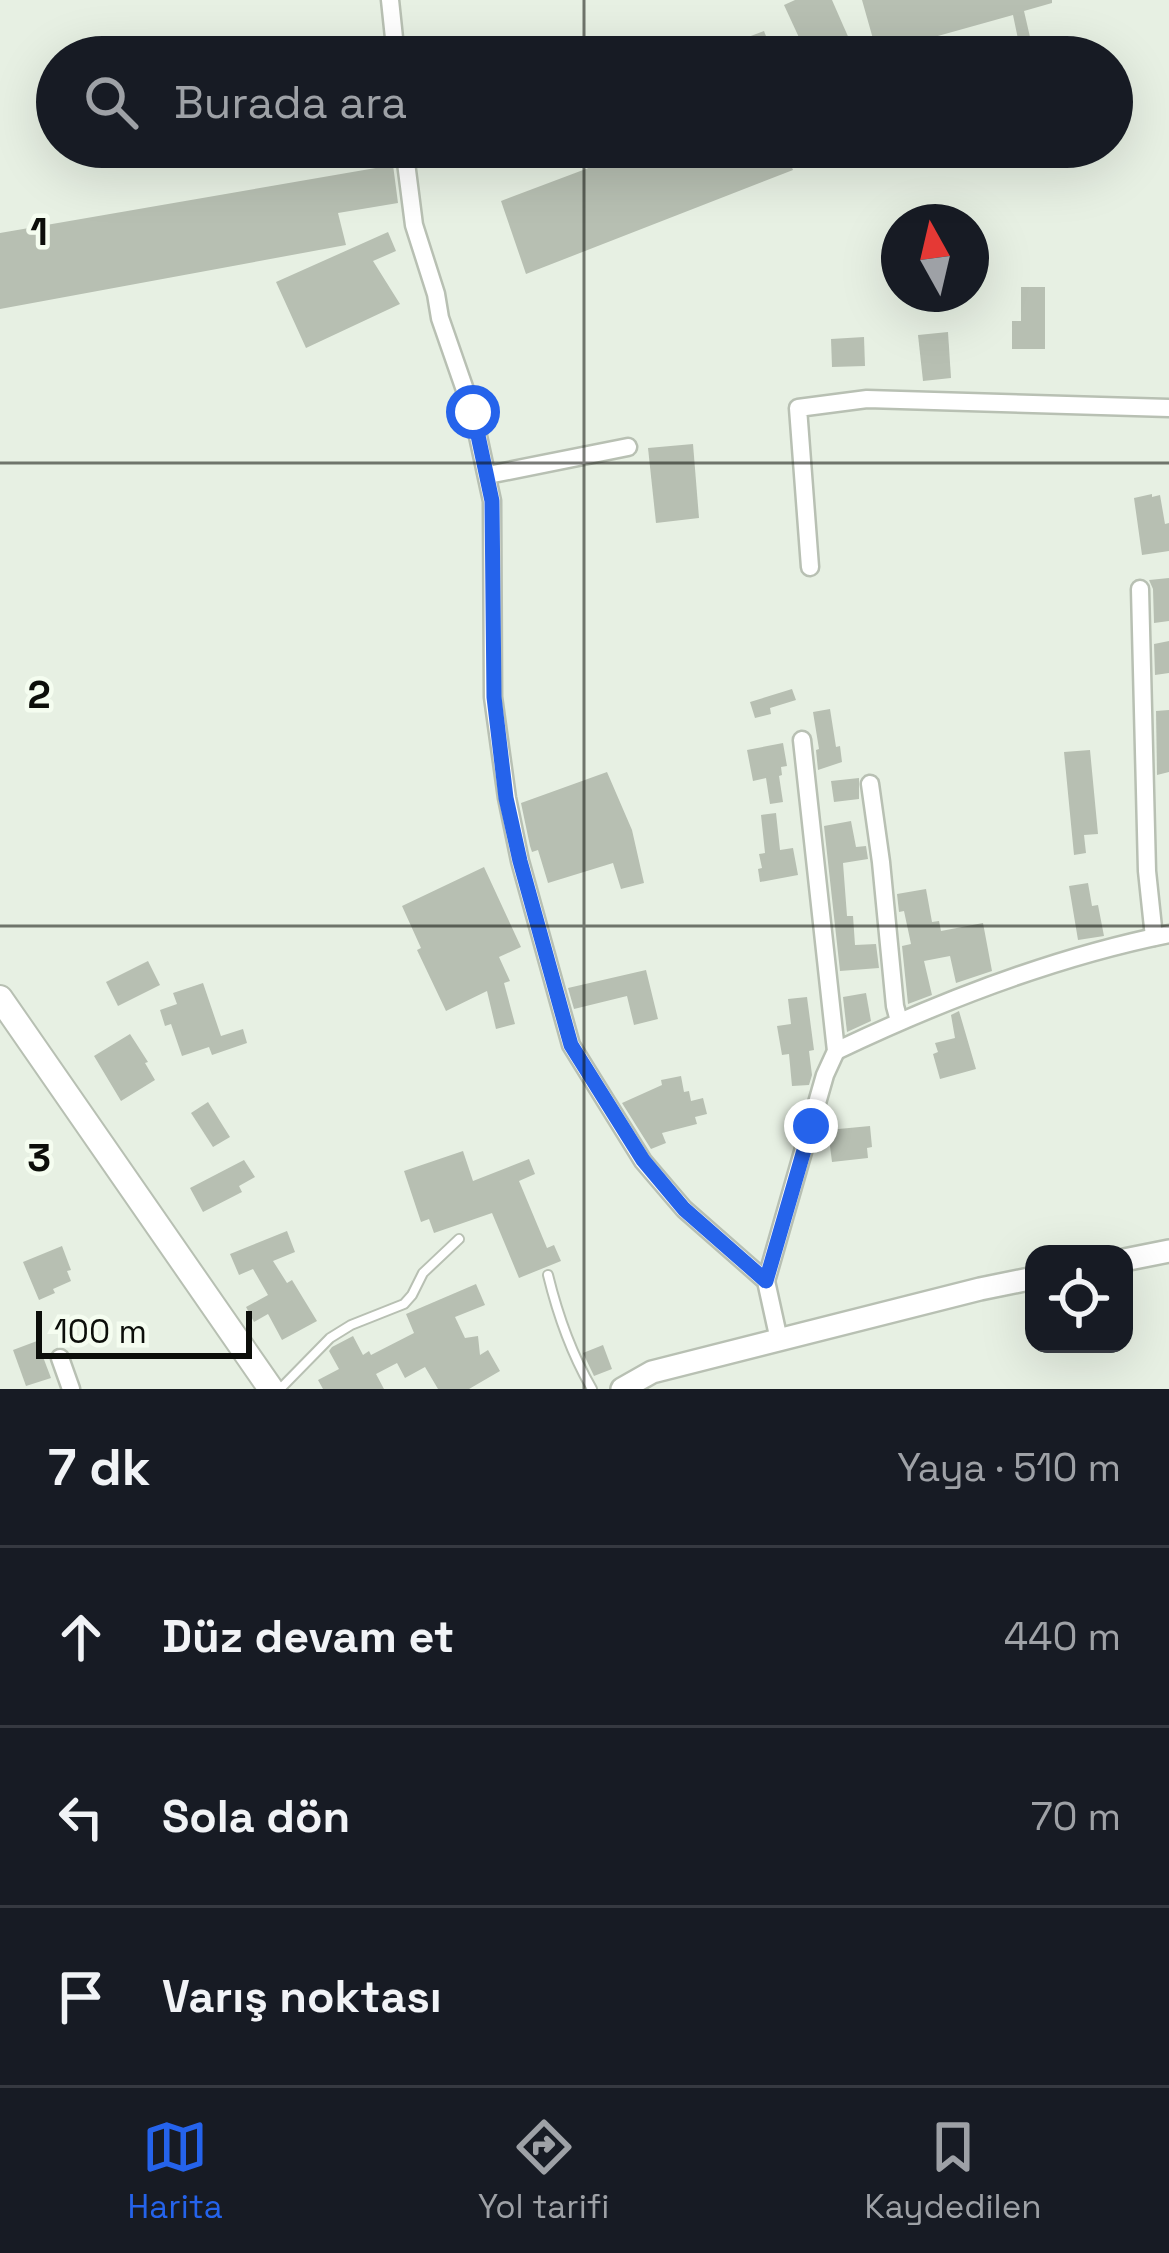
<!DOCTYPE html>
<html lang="tr">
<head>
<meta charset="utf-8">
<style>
	body { margin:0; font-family:"Space Grotesk",sans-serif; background:#242831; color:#f1f3f6 }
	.controls { position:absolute; right:36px; bottom:36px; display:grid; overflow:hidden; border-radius:24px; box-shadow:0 12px 48px #0002 }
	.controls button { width:108px; height:108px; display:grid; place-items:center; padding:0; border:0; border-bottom:3px solid #363941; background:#171b24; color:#f1f3f6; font:60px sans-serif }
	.compass { position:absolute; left:881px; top:204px; width:108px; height:108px; border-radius:50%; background:#171b24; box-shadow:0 12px 48px #0002; rotate:352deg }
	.scale { position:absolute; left:36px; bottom:30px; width:216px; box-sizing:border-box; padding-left:12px; border:6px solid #0c0e0a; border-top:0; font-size:33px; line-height:42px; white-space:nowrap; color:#0c0e0a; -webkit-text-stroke:9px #f5fdf0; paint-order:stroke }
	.stop { position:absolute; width:36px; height:36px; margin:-27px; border:9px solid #2563eb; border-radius:50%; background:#fff }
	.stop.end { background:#2563eb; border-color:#fff; box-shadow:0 3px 12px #0008 }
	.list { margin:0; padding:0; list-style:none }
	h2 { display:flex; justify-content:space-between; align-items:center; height:156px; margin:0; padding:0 48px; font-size:51px }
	h2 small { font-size:39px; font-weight:400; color:#9ea1a6 }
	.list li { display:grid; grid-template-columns:78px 1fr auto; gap:36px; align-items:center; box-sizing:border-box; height:180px; padding:0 48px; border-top:3px solid #363941 }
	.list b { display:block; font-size:45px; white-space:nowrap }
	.list em { font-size:39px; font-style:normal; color:#9ea1a6 }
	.icon { flex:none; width:66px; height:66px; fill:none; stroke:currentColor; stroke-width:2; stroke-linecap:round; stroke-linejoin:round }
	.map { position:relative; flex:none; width:1169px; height:1389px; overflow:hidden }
	.search { position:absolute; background:#171b24; box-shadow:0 12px 48px #0002; left:36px; right:36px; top:36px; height:132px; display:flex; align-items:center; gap:30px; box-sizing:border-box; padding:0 42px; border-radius:66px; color:#9ea1a6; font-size:45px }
	.sheet { height:696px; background:#171b24 }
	nav { display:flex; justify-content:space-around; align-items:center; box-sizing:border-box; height:168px; border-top:3px solid #363941; background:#171b24; font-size:33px; color:#9ea1a6 }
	nav a { display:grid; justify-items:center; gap:6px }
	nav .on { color:#2563eb }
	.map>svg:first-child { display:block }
</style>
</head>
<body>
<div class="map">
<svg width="1169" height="1389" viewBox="0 0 1169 1389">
	<rect width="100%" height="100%" fill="#e7f0e3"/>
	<g fill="#b7bfb2">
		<path d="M795 0H832L857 57H808L784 5Z"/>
		<path d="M862 0H1052V3L1024 11 1030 37 1018 39 1013 15 877 53Z"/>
		<path d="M764 31 774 57H698V56Z"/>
		<path d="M611 147H784L793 170 526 274 501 201 615 158Z"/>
		<path d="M393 165 398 203 338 213 346 245 0 309V233Z"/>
		<path d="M388 232 396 251 373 261 400 304 306 348 276 282Z"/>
		<path d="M1021 287H1045V349H1012V321H1021Z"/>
		<path d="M948 332 951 378 923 381 918 335Z"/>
		<path d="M864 337 865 366 832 367 831 339Z"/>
		<path d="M693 444 699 518 656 523 648 448Z"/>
		<path d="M1152 494V497L1160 495 1165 524 1169 523V551L1142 555 1134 498Z"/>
		<path d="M1169 578V621L1154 623 1153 589 1149 580Z"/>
		<path d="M1169 641V673L1155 675 1154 644Z"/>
		<path d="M792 689 796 700 770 708 771 714 755 718 750 702Z"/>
		<path d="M830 709 836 747 840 746 842 762 818 770 816 750 819 749 813 712Z"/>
		<path d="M1169 710V772L1157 775 1156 711Z"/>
		<path d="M783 743 787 766 781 767 782 775 779 776 783 802 770 804 766 778 753 781 747 750Z"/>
		<path d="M1090 750 1098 834 1084 835 1086 853 1074 855 1064 752Z"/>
		<path d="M607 772 632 830 644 883 621 889 613 863 548 883 538 850 532 852 530 846 521 803Z"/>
		<path d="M859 778V799L834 802 831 781Z"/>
		<path d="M776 813 780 850 793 848 798 875 760 882 758 869 762 868 759 854 765 853 761 815Z"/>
		<path d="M851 821 856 847 866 846 868 859 843 863 847 916H853L855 945 876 944 879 968 840 971 824 826Z"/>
		<path d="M484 867 521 947 499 957 510 981 504 983 515 1024 496 1029 487 991 446 1011 417 950 421 948 402 906Z"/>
		<path d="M1088 883 1092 906 1098 905 1104 936 1078 940 1069 886Z"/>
		<path d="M926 889 932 922 939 921 941 931 983 923 992 971 956 983 950 956 924 961 932 995 908 1004 902 946 911 944 904 911 899 912 897 894Z"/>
		<path d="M148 961 160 985 118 1006 106 982Z"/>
		<path d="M646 970 658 1019 634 1025 627 996 574 1009 568 988Z"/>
		<path d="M203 983 221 1036 243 1029 247 1043 212 1055 209 1047 182 1056 171 1024 165 1026 160 1010 177 1004 173 993Z"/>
		<path d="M866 993 871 1021 847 1032 843 997Z"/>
		<path d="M807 997 814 1050 809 1051 812 1075 809 1085 792 1086 789 1054 782 1055 777 1026 791 1024 788 999Z"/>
		<path d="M959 1011 976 1069 940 1079 933 1054 938 1052 935 1043 955 1038 951 1015Z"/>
		<path d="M130 1034 148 1062 145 1063 155 1080 121 1101 94 1056Z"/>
		<path d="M681 1076 684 1092 689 1091 691 1101 703 1098 707 1114 695 1117 697 1124 662 1133 666 1143 651 1149 622 1103 662 1085 661 1080Z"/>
		<path d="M208 1102 230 1137 213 1147 191 1113Z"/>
		<path d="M870 1126 872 1147 867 1148 868 1158 832 1162 828 1130Z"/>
		<path d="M463 1151 473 1181 529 1159 535 1174 519 1181 547 1248 554 1245 561 1261 519 1278 492 1213 434 1233 429 1219 421 1222 404 1171Z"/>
		<path d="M244 1160 255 1177 239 1186 242 1192 203 1212 190 1188Z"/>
		<path d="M287 1231 295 1252 273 1261 287 1283 292 1280 317 1321 282 1340 268 1314 254 1322 246 1307 268 1295 253 1269 239 1275 230 1254Z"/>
		<path d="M62 1246 71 1270 67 1271 71 1281 53 1289 55 1293 39 1300 23 1262Z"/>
		<path d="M476 1284 485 1305 455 1317 465 1338 478 1336 480 1355 488 1350 500 1371 469 1389H438L425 1367 405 1378 397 1363 376 1374 384 1389H323L318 1380 339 1369 329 1351 332 1347 353 1336 363 1355 369 1351 371 1355 414 1333 406 1314Z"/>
		<path d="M37 1341 51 1378 26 1386 13 1350Z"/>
		<path d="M603 1345 612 1369 594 1376 583 1353Z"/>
	</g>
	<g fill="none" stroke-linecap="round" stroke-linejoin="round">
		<defs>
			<g id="service">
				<path d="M548 1275C558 1316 571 1353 592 1389"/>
				<path d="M280 1389 330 1338 351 1325 404 1304 412 1295 423 1273 459 1239"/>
			</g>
			<g id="minor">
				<path d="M390 0 396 57"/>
				<path d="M404 147 414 225 436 294 440 318 473 413 492 501 493 697 507 798 520 861 571 1045 643 1161 684 1209 766 1281 779 1340"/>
				<path d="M488 475 628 447"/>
				<path d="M810 567 798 408 867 399 1169 408"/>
				<path d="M1140 589 1147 871 1154 937"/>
				<path d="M870 784 881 862 895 1006 899 1021"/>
				<path d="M836 1051C941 1001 1054 957 1169 934"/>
				<path d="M766 1281 825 1075 836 1051 802 740"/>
				<path d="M60 1358 71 1389"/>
			</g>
			<g id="tertiary">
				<path d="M1124 1260 1169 1251"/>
				<path d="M622 1389 652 1372 980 1289 1034 1278"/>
			</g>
			<path id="secondary" d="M0 998 271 1389"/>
		</defs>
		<use href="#service" stroke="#b8c0b3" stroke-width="12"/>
		<use href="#minor" stroke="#b8c0b3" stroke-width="21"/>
		<use href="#tertiary" stroke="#b8c0b3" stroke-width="26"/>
		<use href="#secondary" stroke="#b8c0b3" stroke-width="28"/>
		<use href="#service" stroke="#fff" stroke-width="8"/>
		<use href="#minor" stroke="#fff" stroke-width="16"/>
		<use href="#tertiary" stroke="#fff" stroke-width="21"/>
		<use href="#secondary" stroke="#fff" stroke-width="24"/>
	</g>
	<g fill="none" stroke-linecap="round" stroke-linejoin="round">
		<path stroke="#2563eb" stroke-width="15" d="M473 412 492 501 494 697 506 798 520 861 571 1045 643 1160 684 1209 766 1281 811 1126"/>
	</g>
	<path fill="none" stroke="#0c0e0a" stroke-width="3" stroke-opacity="0.55" d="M584 0V57M584 147V1389M0 463H1169M0 926H1169"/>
	<g font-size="39" text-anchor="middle" font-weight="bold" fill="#0c0e0a" stroke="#f5fdf0" stroke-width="9" stroke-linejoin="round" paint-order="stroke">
		<text x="39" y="245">1</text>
		<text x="39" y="708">2</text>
		<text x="39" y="1171">3</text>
	</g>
</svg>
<div class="controls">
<button><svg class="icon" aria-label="locate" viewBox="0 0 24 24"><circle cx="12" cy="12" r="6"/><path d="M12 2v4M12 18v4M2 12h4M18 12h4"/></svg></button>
</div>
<svg class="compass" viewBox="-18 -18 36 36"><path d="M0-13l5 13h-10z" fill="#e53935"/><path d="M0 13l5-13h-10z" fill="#9ea1a6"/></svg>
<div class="scale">100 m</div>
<div class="stop" style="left:473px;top:412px"></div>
<div class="stop end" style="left:811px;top:1126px"></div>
<div class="search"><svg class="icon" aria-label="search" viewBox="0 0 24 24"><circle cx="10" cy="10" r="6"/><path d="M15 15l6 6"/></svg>Burada ara</div>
</div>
<section class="sheet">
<h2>7 dk<small>Yaya · 510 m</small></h2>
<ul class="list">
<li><svg class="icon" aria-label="ahead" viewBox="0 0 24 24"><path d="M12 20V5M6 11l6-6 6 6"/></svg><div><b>Düz devam et</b></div><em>440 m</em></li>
<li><svg class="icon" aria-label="left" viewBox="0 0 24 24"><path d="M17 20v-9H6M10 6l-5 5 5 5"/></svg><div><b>Sola dön</b></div><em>70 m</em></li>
<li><svg class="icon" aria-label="arrive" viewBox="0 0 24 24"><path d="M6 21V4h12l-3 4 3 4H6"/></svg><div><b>Varış noktası</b></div></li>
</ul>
</section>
<nav>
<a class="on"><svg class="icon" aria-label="map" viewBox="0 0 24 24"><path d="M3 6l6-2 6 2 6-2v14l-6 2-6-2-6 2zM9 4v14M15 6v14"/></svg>Harita</a>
<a><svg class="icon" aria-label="directions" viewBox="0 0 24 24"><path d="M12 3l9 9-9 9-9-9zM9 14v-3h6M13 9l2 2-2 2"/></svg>Yol tarifi</a>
<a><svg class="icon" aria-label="saved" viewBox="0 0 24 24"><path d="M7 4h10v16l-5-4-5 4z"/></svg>Kaydedilen</a>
</nav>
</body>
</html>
